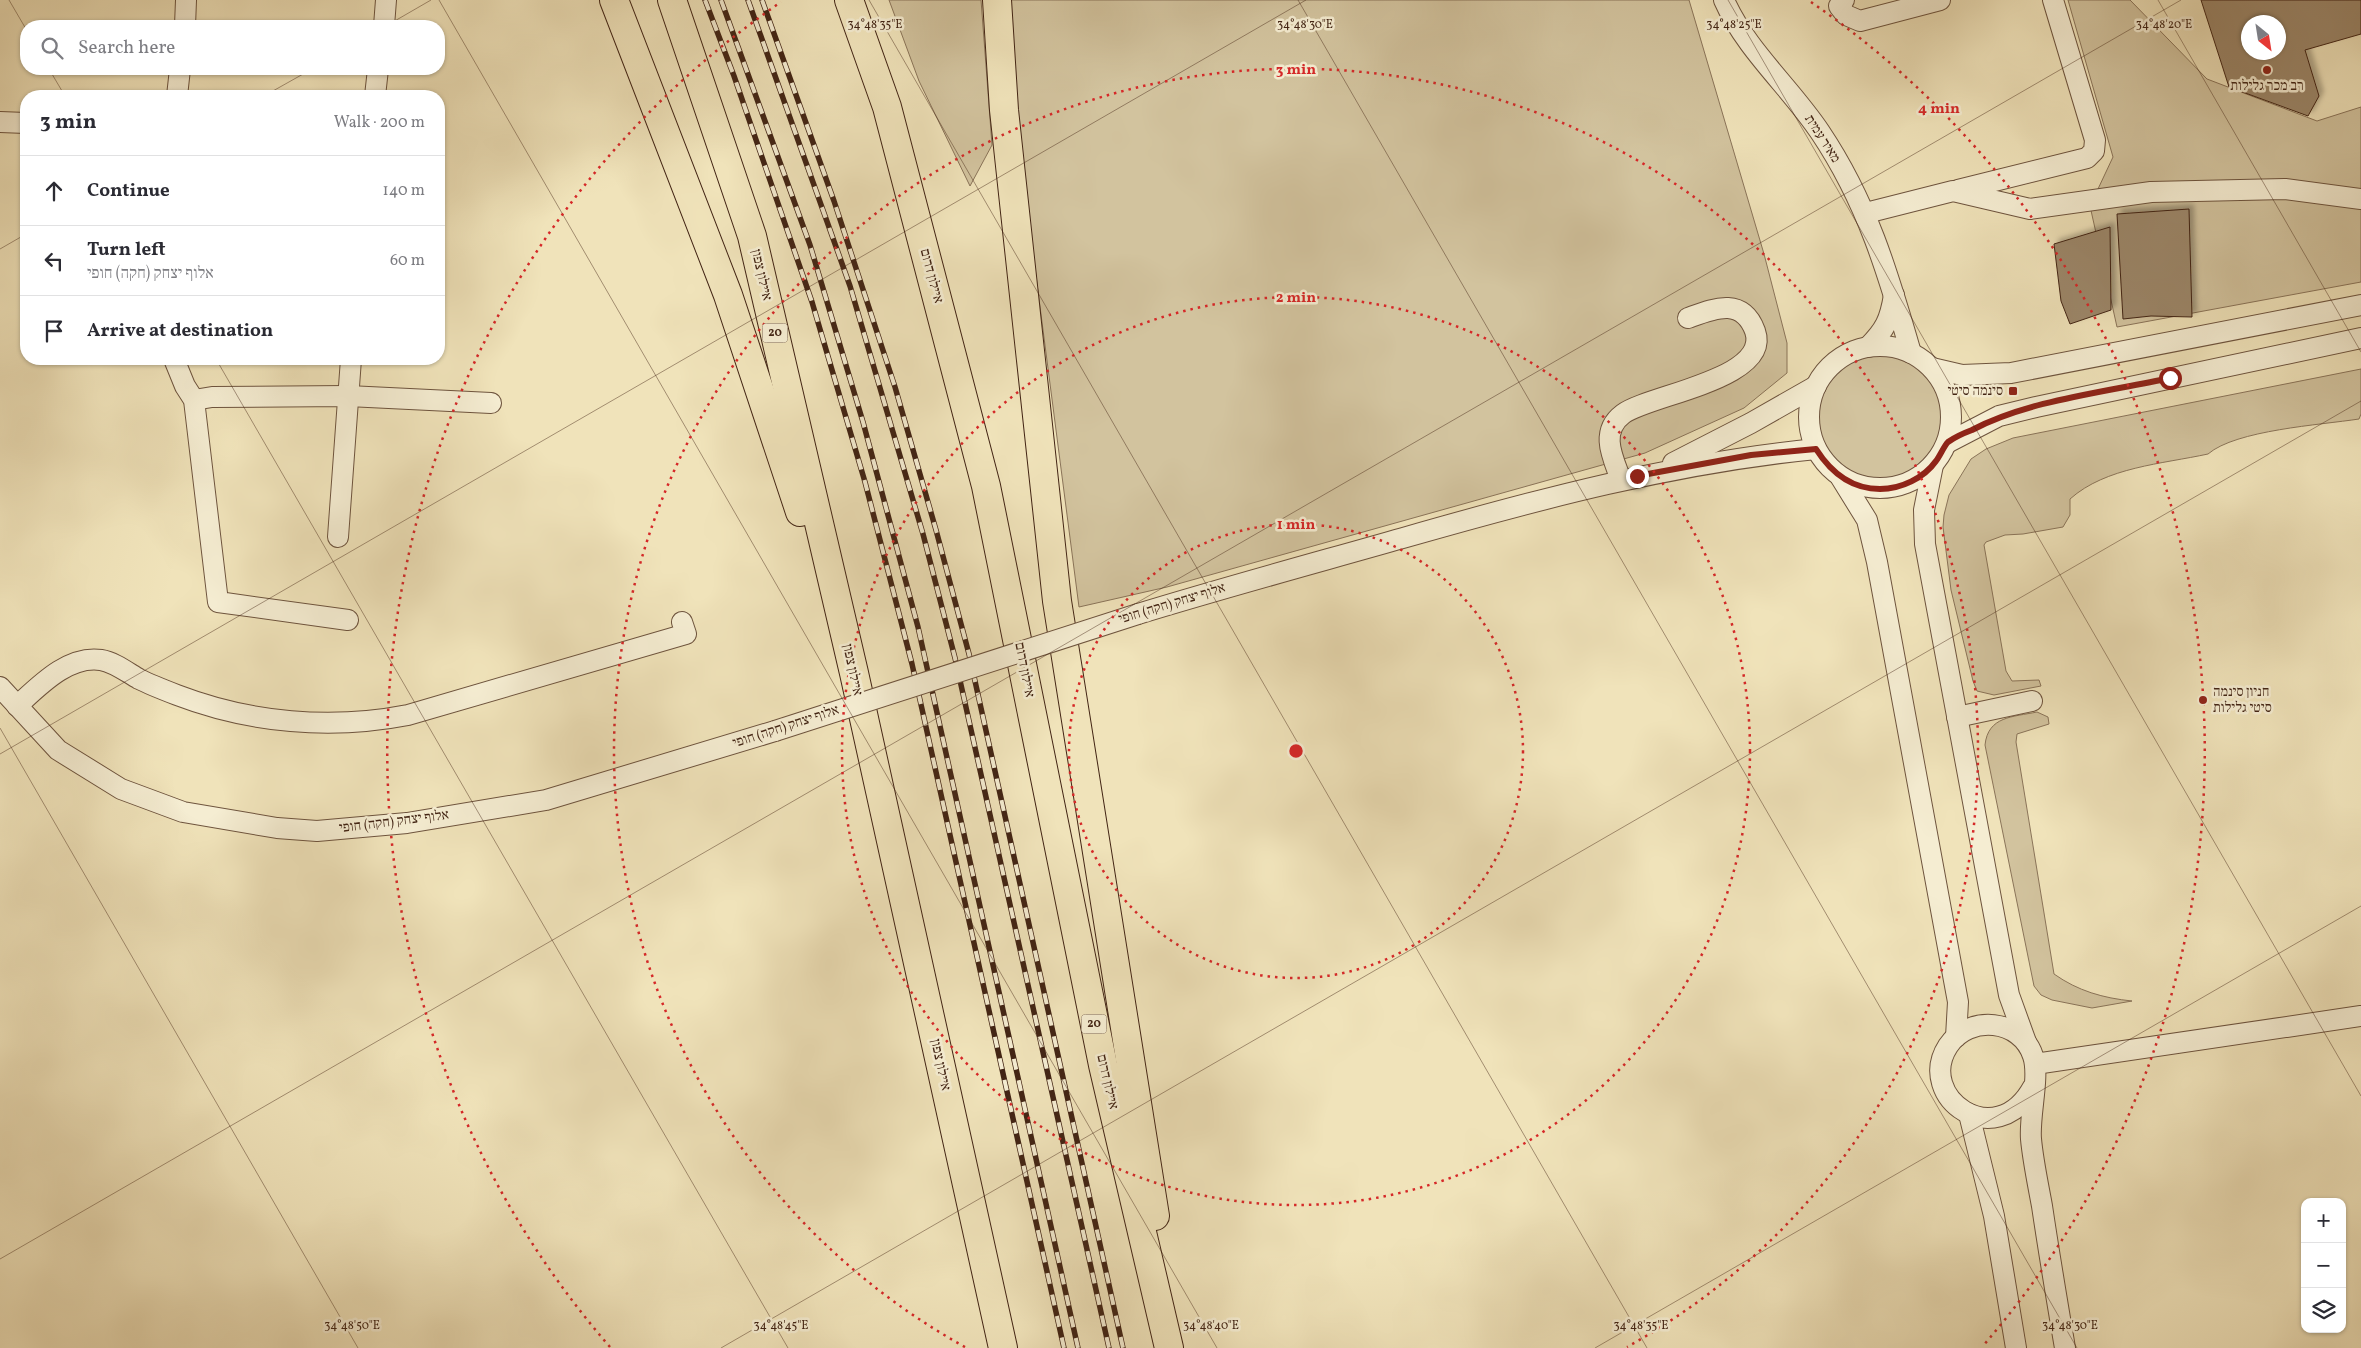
<!DOCTYPE html>
<html lang="en">
<head>
<meta charset="utf-8">
<style>
	body { margin:0; font-family:Vollkorn,"Frank Ruhl Libre",serif; background:#f7f7f7; color:#2b2b33 }
	.controls { position:absolute; right:15px; bottom:15px; display:grid; overflow:hidden; border-radius:10px; box-shadow:0 1px 4px #0004 }
	.controls button { width:45px; height:45px; display:grid; place-items:center; padding:0; border:0; border-bottom:1px solid #e1e1e2; background:#fff; color:#2b2b33; font:25px sans-serif }
	.compass { position:absolute; left:2241px; top:15px; width:45px; height:45px; border-radius:50%; background:#fff; box-shadow:0 1px 4px #0004; rotate:150deg }
	.stop { position:absolute; width:15px; height:15px; margin:-11px; border:4px solid #8f2418; border-radius:50%; background:#fff }
	.stop.end { background:#8f2418; border-color:#fff; box-shadow:0 1px 5px #0008 }
	.list { margin:0; padding:0; list-style:none }
	h2 { display:flex; justify-content:space-between; align-items:center; height:65px; margin:0; padding:0 20px; font-size:21px }
	h2 small { font-size:16px; font-weight:400; color:#7c7c81 }
	.list li { display:grid; grid-template-columns:32px 1fr auto; gap:15px; align-items:center; box-sizing:border-box; height:70px; padding:0 20px; border-top:1px solid #e1e1e2 }
	.list b { display:block; font-size:19px; white-space:nowrap }
	.list p { margin:0; font-size:16px; white-space:nowrap; color:#7c7c81 }
	.list em { font-size:16px; font-style:normal; color:#7c7c81 }
	.icon { flex:none; width:28px; height:28px; fill:none; stroke:currentColor; stroke-width:2; stroke-linecap:round; stroke-linejoin:round }
	.map { position:relative; flex:none; width:2361px; height:1348px; overflow:hidden }
	.search { position:absolute; background:#fff; box-shadow:0 1px 4px #0004; left:20px; top:20px; width:425px; height:55px; display:flex; align-items:center; gap:12px; box-sizing:border-box; padding:0 18px; border-radius:20px; color:#7c7c81; font-size:19px }
	.panel { position:absolute; background:#fff; box-shadow:0 1px 4px #0004; left:20px; top:90px; width:425px; height:275px; border-radius:20px }
	.map>svg:first-child { display:block }
</style>
</head>
<body>
<div class="map">
<svg width="2361" height="1348" viewBox="0 0 2361 1348">
	<defs>
		<filter id="shadow"><feDropShadow dx="4.5" dy="-4.5" stdDeviation="2.5" flood-color="#0004"/></filter>
	</defs>
	<rect width="100%" height="100%" fill="#f0e3ba"/>
	<filter id="stains"><feTurbulence type="fractalNoise" baseFrequency=".004" numOctaves="4"/><feColorMatrix values="0 0 0 0 .2 0 0 0 0 .09 0 0 0 0 .02 0 0 0 .5 -.17"/></filter>
	<radialGradient id="worn" r=".72"><stop offset=".6" stop-color="#630" stop-opacity="0"/><stop offset="1" stop-color="#630" stop-opacity=".3"/></radialGradient>
	<g fill="#d2c39e" stroke="#8a7459">
		<path d="M889 0H981L992 145 970 186 919 81Z"/>
		<path d="M1008 0H1689L1764 254 1787 343V373L1744 408 1645 453 1167 587 1079 607 1019 145Z"/>
		<path d="M2068 0H2130L2207 79 2317 121 2361 107V282L2117 327 2090 206 2113 157Z"/>
		<circle cx="1880" cy="418" r="63"/>
		<path d="M2361 369V414L2359 419C2320 425 2236 430 2208 454 2162 464 2106 467 2070 499V515L2063 527 2023 534 2005 535 1986 542 1984 545 2006 671 2012 681 2039 680 2041 686 1994 695 1977 691 1973 681 1951 590 1943 527 1944 515 1949 495 1971 459 1986 449 2013 438Z"/>
		<path d="M2037 712 2048 717 2049 724 2017 734 2016 742 2054 974C2078 991 2103 998 2132 1001L2092 1008 2052 1000 2041 995 2034 986 1985 745C1988 716 2013 717 2037 712Z"/>
	</g>
	<g fill="#9c876a" stroke="#422414" fill-rule="evenodd" filter="url(#shadow)">
		<path d="M2201 0H2361V34L2305 50 2319 96 2308 116 2229 87ZM2248 22H2278V52H2248Z"/>
		<path d="M2189 209 2192 317 2151 316 2123 319 2117 214Z"/>
		<path d="M2110 227 2111 310 2070 324 2061 301 2054 244Z"/>
	</g>
	<g fill="none" stroke-linecap="round" stroke-linejoin="round">
		<defs>
			<g id="minor">
				<path d="M1724 0C1746 50 1790 87 1820 132 1867 202 1888 273 1911 353"/>
				<path d="M1844 0 1839 6 1846 15 1860 21 1940 0"/>
				<path d="M185 26 186 0"/>
				<path d="M384 26 386 0"/>
				<path d="M177 96 180 69"/>
				<path d="M375 96 378 69"/>
				<path d="M0 122 26 123"/>
				<path d="M1958 190 2087 158 2094 151 2095 140 2053 0"/>
				<path d="M1866 213 1953 191 2030 209 2151 192 2285 189 2361 199"/>
				<circle cx="1880" cy="417" r="71"/>
				<path d="M1868 347C1885 330 1890 320 1894 295"/>
				<path d="M174 359 185 386 194 400 218 602 348 620"/>
				<path d="M1932 368 1962 375 2011 373 2361 305"/>
				<path d="M194 400 212 397 348 396 491 403"/>
				<path d="M1947 443 1999 416 2036 407 2361 338"/>
				<path d="M1673 463 1751 423 1816 386"/>
				<path d="M1933 465 1924 510 1925 544 2009 995 2026 1042"/>
				<path d="M1841 478 1867 520 1877 562 1958 1002 1956 1037"/>
				<path d="M1621 480C1613 458 1599 432 1623 414 1648 395 1772 379 1755 331 1742 296 1713 309 1688 318"/>
				<path d="M338 537 351 359"/>
				<path d="M1138 614C1226 587 1315 563 1403 538 1539 499 1674 463 1816 449"/>
				<path d="M0 687 58 750 121 789 183 812 277 828 317 831 407 823 546 800 775 731"/>
				<path d="M17 706C39 686 68 655 101 660 114 662 127 672 139 679 151 685 164 690 177 695 250 723 331 730 408 715L686 634 682 622"/>
				<path d="M1957 717 2032 701"/>
				<path d="M2035 1064 2361 1016"/>
				<path d="M2033 1087C1996 1155 1915 1097 1948 1046 1969 1014 2021 1019 2033 1056 2040 1076 2029 1115 2031 1139 2033 1161 2038 1184 2042 1206 2049 1253 2057 1301 2065 1348"/>
				<path d="M1969 1114 1994 1216 2016 1348"/>
			</g>
			<g id="highway">
				<path d="M614 0 728 295 800 512"/>
				<path d="M672 0 752 236 854 673 1003 1348"/>
				<path d="M849 0 887 107 986 486 1103 1065 1169 1348"/>
				<path d="M997 0 1004 110 1057 601 1155 1216"/>
			</g>
		</defs>
		<use href="#minor" stroke="#6e543e" stroke-width="22"/>
		<use href="#highway" stroke="#422414" stroke-width="30"/>
		<use href="#minor" stroke="#f5edd2" stroke-width="20"/>
		<use href="#highway" stroke="#f0e3ba" stroke-width="28"/>
		<defs>
			<g id="rail">
				<path d="M705 0 734 76 812 302 865 482 912 664 1064 1348"/>
				<path d="M721 0 810 245 863 422 918 627 1078 1348"/>
				<path d="M748 0 850 286 923 534 955 658 1109 1348"/>
				<path d="M762 0 834 201 895 387 936 530 969 654 1123 1348"/>
			</g>
		</defs>
		<use href="#rail" stroke="#422414" stroke-width="5.5"/>
		<use href="#rail" stroke="#f5edd2" stroke-width="4" stroke-dasharray="11" stroke-linecap="butt"/>
		<defs>
			<path id="minor-bridge" d="M775 731 1138 614"/>
		</defs>
		<use href="#minor-bridge" stroke="#6e543e" stroke-width="22" stroke-linecap="butt"/>
		<use href="#minor-bridge" stroke="#f5edd2" stroke-width="20"/>
	</g>
	<g fill="none" stroke-linecap="round" stroke-linejoin="round">
		<path stroke="#8f2418" stroke-width="6" d="M1637 476 1751 455 1816 449C1830 471 1851 489 1880 489 1901 489 1924 478 1936 461 1940 456 1944 446 1948 442 1955 437 1964 433 1972 430 2029 400 2106 392 2170 378"/>
	</g>
	<path fill="none" stroke="#422414" stroke-width="1" stroke-opacity="0.45" d="M9 0 26 29M439 0 1217 1348M869 0 1647 1348M1298 0 2077 1348M1728 0 2361 1096M2158 0 2361 352M386 26 431 0M49 69 65 96M264 96 312 69M0 249 26 234M216 359 788 1348M0 728 358 1348M0 754 1306 0M0 1259 2181 0M721 1348 2361 401M1595 1348 2361 906"/>
	<g fill="none" stroke="#d62828" stroke-width="2.5" stroke-dasharray="2.5 5">
		<circle cx="1296" cy="751" r="227"/>
		<circle cx="1296" cy="751" r="454"/>
		<path d="M965 1347A682 682 0 1 1 1627 1347"/>
		<path d="M610 1347A909 909 0 0 1 781 2M1811 2A909 909 0 0 1 1982 1347"/>
	</g>
	<g fill="#8f2418" stroke="#f5edd2" stroke-width="2">
		<circle cx="2267" cy="70" r="5"/>
		<rect x="2008" y="386" width="10" height="10" rx="2.5"/>
		<circle cx="2203" cy="700" r="5"/>
	</g>
	<g text-anchor="middle" dominant-baseline="central" stroke-width="5" stroke-linejoin="round" paint-order="stroke">
		<g fill="#f5edd2" stroke="#78604d" stroke-width="1">
			<rect x="762.5" y="323.5" width="25" height="19" rx="4"/>
			<rect x="1081.5" y="1014.5" width="25" height="19" rx="4"/>
		</g>
		<g font-size="12" font-weight="bold" fill="#422414">
			<text x="775" y="333">20</text>
			<text x="1094" y="1024">20</text>
		</g>
		<g font-size="14" fill="#422414" stroke="#f5edd2">
			<text x="2267" y="86">רב מכר גלילות</text>
			<text x="2003" y="391" text-anchor="end">סינמה סיטי</text>
			<text x="2213" y="692" text-anchor="start">חניון סינמה<tspan x="2213" dy="16">סיטי גלילות</tspan></text>
		</g>
		<g font-size="14" fill="#422414" stroke="#f5edd2">
			<text transform="translate(1822 139) rotate(57)">מאיר עמית</text>
			<text transform="translate(761 275) rotate(77)">איילון צפון</text>
			<text transform="translate(931 276) rotate(75)">איילון דרום</text>
			<text transform="translate(1172 604) rotate(-17)">אלוף יצחק (חקה) חופי</text>
			<text transform="translate(852 670) rotate(78)">איילון צפון</text>
			<text transform="translate(1024 670) rotate(79)">איילון דרום</text>
			<text transform="translate(786 727) rotate(-18)">אלוף יצחק (חקה) חופי</text>
			<text transform="translate(394 822) rotate(-7)">אלוף יצחק (חקה) חופי</text>
			<text transform="translate(940 1065) rotate(78)">איילון צפון</text>
			<text transform="translate(1107 1082) rotate(77)">איילון דרום</text>
		</g>
	</g>
	<g font-size="12" text-anchor="middle" fill="#422414" stroke="#f5edd2" stroke-width="5" stroke-linejoin="round" paint-order="stroke">
		<text x="2164" y="28">34°48'20"E</text>
		<text x="875" y="28">34°48'35"E</text>
		<text x="1305" y="28">34°48'30"E</text>
		<text x="1734" y="28">34°48'25"E</text>
		<text x="352" y="1329">34°48'50"E</text>
		<text x="781" y="1329">34°48'45"E</text>
		<text x="1211" y="1329">34°48'40"E</text>
		<text x="1641" y="1329">34°48'35"E</text>
		<text x="2070" y="1329">34°48'30"E</text>
	</g>
	<circle cx="1296" cy="751" r="8" fill="#d62828" stroke="#f5edd2" stroke-width="2.5"/>
	<g font-size="15" text-anchor="middle" font-weight="bold" fill="#d62828" stroke="#f5edd2" stroke-width="5" stroke-linejoin="round" paint-order="stroke">
		<text x="1296" y="74">3 min</text>
		<text x="1939" y="113">4 min</text>
		<text x="1296" y="302">2 min</text>
		<text x="1296" y="529">1 min</text>
	</g>
	<rect width="100%" height="100%" filter="url(#stains)"/>
	<rect width="100%" height="100%" fill="url(#worn)"/>
</svg>
<div class="controls">
<button>+</button>
<button>−</button>
<button><svg class="icon" aria-label="layers" viewBox="0 0 24 24"><path d="M12 4l9 5-9 5-9-5zM3 14l9 5 9-5"/></svg></button>
</div>
<svg class="compass" viewBox="-18 -18 36 36"><path d="M0-13l5 13h-10z" fill="#e53935"/><path d="M0 13l5-13h-10z" fill="#7c7c81"/></svg>
<div class="stop" style="left:2170px;top:378px"></div>
<div class="stop end" style="left:1637px;top:476px"></div>
<div class="search"><svg class="icon" aria-label="search" viewBox="0 0 24 24"><circle cx="10" cy="10" r="6"/><path d="M15 15l6 6"/></svg>Search here</div>
<section class="panel">
<h2>3 min<small>Walk · 200 m</small></h2>
<ul class="list">
<li><svg class="icon" aria-label="ahead" viewBox="0 0 24 24"><path d="M12 20V5M6 11l6-6 6 6"/></svg><div><b>Continue</b></div><em>140 m</em></li>
<li><svg class="icon" aria-label="left" viewBox="0 0 24 24"><path d="M17 20v-9H6M10 6l-5 5 5 5"/></svg><div><b>Turn left</b><p>אלוף יצחק (חקה) חופי</p></div><em>60 m</em></li>
<li><svg class="icon" aria-label="arrive" viewBox="0 0 24 24"><path d="M6 21V4h12l-3 4 3 4H6"/></svg><div><b>Arrive at destination</b></div></li>
</ul>
</section>
</div>
</body>
</html>
